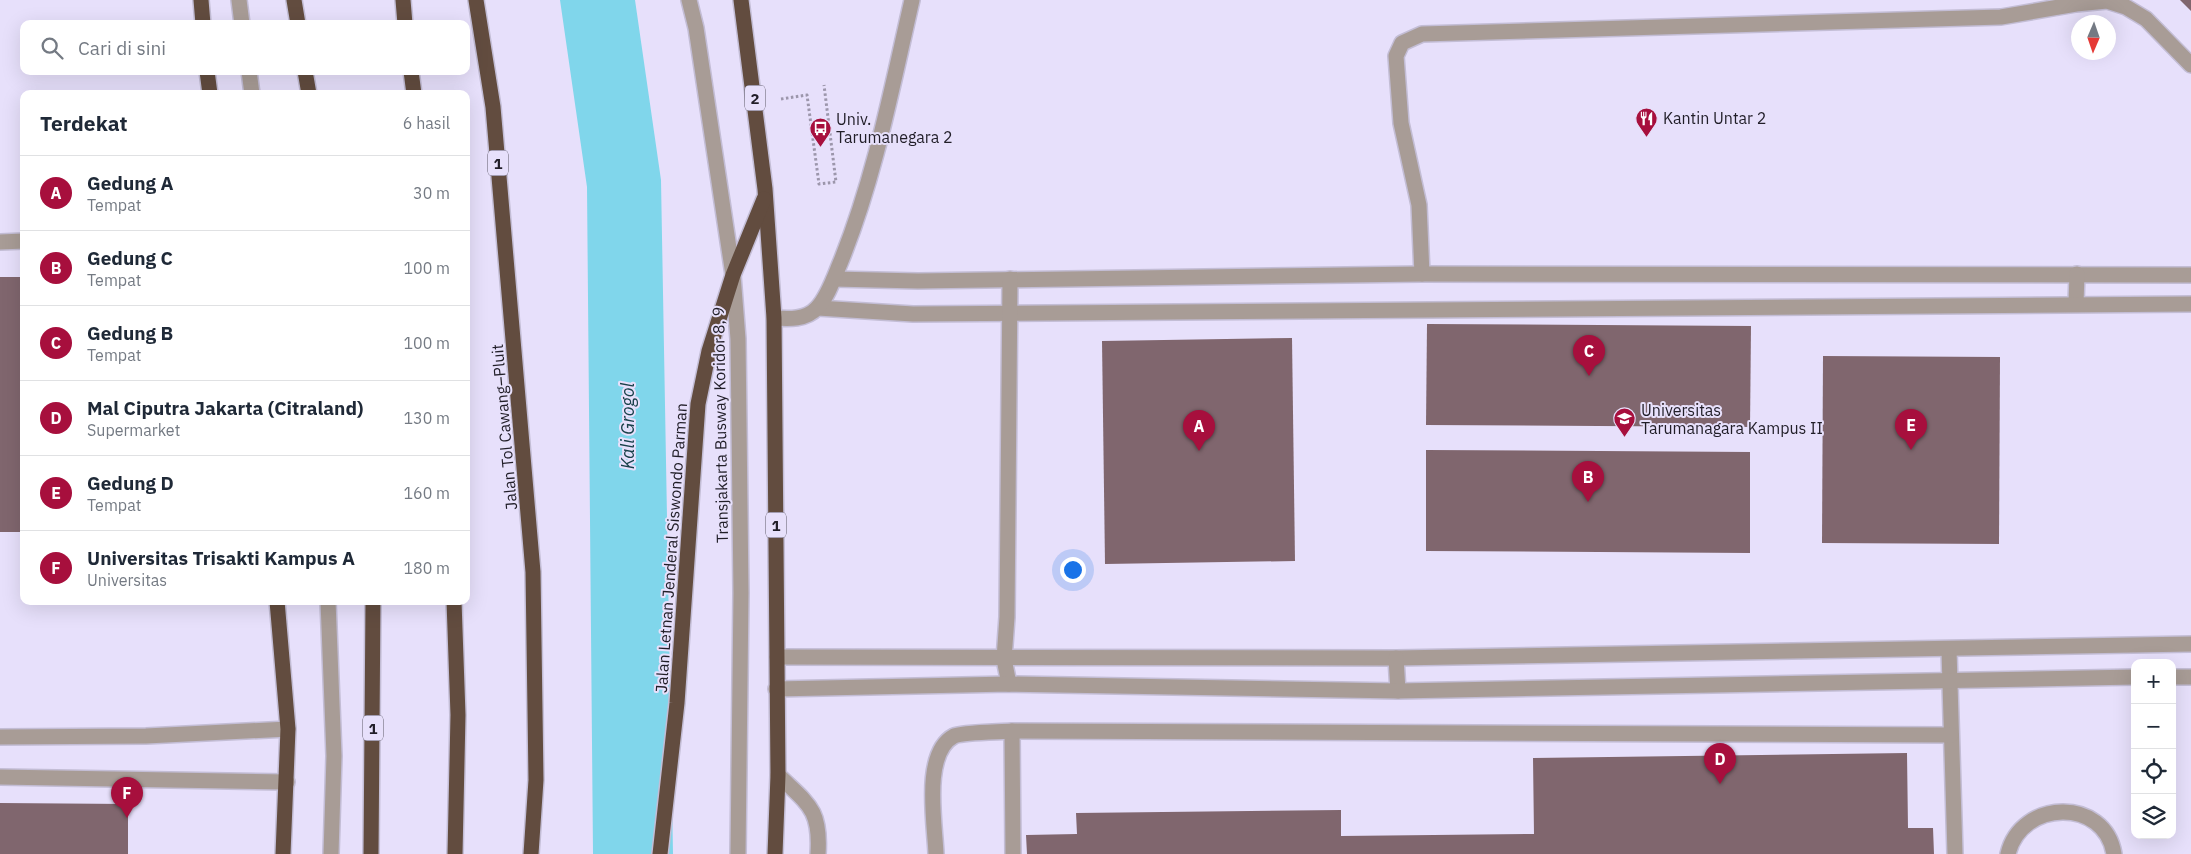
<!DOCTYPE html>
<html lang="id">
<head>
<meta charset="utf-8">
<style>
	body { margin:0; font-family:"IBM Plex Sans",sans-serif; background:#f2f2f3; color:#1f2937 }
	.controls { position:absolute; right:15px; bottom:15px; display:grid; overflow:hidden; border-radius:10px; box-shadow:0 5px 20px #0002 }
	.controls button { width:45px; height:45px; display:grid; place-items:center; padding:0; border:0; border-bottom:1px solid #e0e1e3; background:#fff; color:#1f2937; font:25px sans-serif }
	.compass { position:absolute; left:2071px; top:15px; width:45px; height:45px; border-radius:50%; background:#fff; box-shadow:0 5px 20px #0002; rotate:182deg }
	.you { position:absolute; left:1072px; top:569px; width:18px; height:18px; margin:-12px; border:4px solid #fff; border-radius:50%; background:#1a73e8; box-shadow:0 0 0 8px #1a73e833 }
	.badge { display:grid; place-items:center; width:32px; height:32px; border-radius:50%; background:#a70f3d; color:#fff; font-size:16px; font-weight:700 }
	.pin { position:absolute; translate:-50% -41px; filter:drop-shadow(0 1px 2px #0008) }
	.pin::after { content:''; position:absolute; top:26px; width:18px; height:15px; background:inherit; clip-path:polygon(0 0,100% 0,50% 100%) }
	.list { margin:0; padding:0; list-style:none }
	h2 { display:flex; justify-content:space-between; align-items:center; height:65px; margin:0; padding:0 20px; font-size:21px }
	h2 small { font-size:16px; font-weight:400; color:#747a83 }
	.list li { display:grid; grid-template-columns:32px 1fr auto; gap:15px; align-items:center; box-sizing:border-box; height:75px; padding:0 20px; border-top:1px solid #e0e1e3 }
	.list b { display:block; font-size:19px; white-space:nowrap }
	.list p { margin:0; font-size:16px; white-space:nowrap; color:#747a83 }
	.list em { font-size:16px; font-style:normal; color:#747a83 }
	.icon { flex:none; width:28px; height:28px; fill:none; stroke:currentColor; stroke-width:2; stroke-linecap:round; stroke-linejoin:round }
	.map { position:relative; flex:none; width:2191px; height:854px; overflow:hidden }
	.search { position:absolute; background:#fff; box-shadow:0 5px 20px #0002; left:20px; top:20px; width:450px; height:55px; display:flex; align-items:center; gap:12px; box-sizing:border-box; padding:0 18px; border-radius:10px; color:#747a83; font-size:19px }
	.panel { position:absolute; background:#fff; box-shadow:0 5px 20px #0002; left:20px; top:90px; width:450px; height:515px; border-radius:10px }
	.map>svg:first-child { display:block }
</style>
</head>
<body>
<div class="map">
<svg width="2191" height="854" viewBox="0 0 2191 854">
	<rect width="100%" height="100%" fill="#e7e0fb"/>
	<path fill="#80d6eb" d="M560 0H635L661 180 673 854H593L587 187Z"/>
	<g fill="#80666e">
		<path d="M2180 0H2191V11Z"/>
		<rect x="0" y="277" width="24" height="255"/>
		<path d="M1427 324 1751 326 1750 427 1426 425Z"/>
		<path d="M1292 338 1295 561 1105 564 1102 341Z"/>
		<path d="M1823 356 2000 357 1999 544 1822 543Z"/>
		<path d="M1426 450 1750 452V553L1426 551Z"/>
		<path d="M1907 753 1908 828H1933L1934 854H1027L1026 835 1077 834 1076 813 1341 810V836L1534 834 1533 758Z"/>
		<path d="M0 803 128 804V854H0Z"/>
	</g>
	<g fill="none" stroke-linecap="round" stroke-linejoin="round">
		<defs>
			<g id="lane">
				<path d="M239 0 242 24"/>
				<path d="M689 0 696 28 733 275 738 339 741 593 738 854"/>
				<path d="M249 71 252 94"/>
				<path d="M1422 274 1419 205 1401 123 1396 56 1402 43 1422 34 2001 17 2076 4 2107 1 2126 7 2146 19 2191 65"/>
				<path d="M834 279 918 281 1422 274 2191 275"/>
				<path d="M2076 303 2077 274"/>
				<path d="M818 308 913 314 2191 304"/>
				<path d="M328 601 334 756 331 854"/>
				<path d="M1949 650 1955 854"/>
				<path d="M1009 684 1004 659 1007 617 1010 279"/>
				<path d="M1012 731 1013 854"/>
				<path d="M0 737 146 736 288 729"/>
				<path d="M778 775C808 804 821 809 818 854"/>
				<path d="M0 777 287 782"/>
				<path d="M936 854C935 824 922 753 954 736 962 732 1000 732 1012 731L1951 735"/>
				<path d="M2008 854C2021 799 2105 797 2114 854"/>
			</g>
			<g id="street">
				<path d="M0 242 24 241"/>
				<path d="M774 318C789 319 806 320 817 308 828 297 835 275 841 261 875 177 892 87 912 0"/>
				<path d="M777 657 1396 658 2191 644"/>
				<path d="M1396 658 1398 691"/>
				<path d="M2172 677H2191"/>
				<path d="M776 689 1009 684 1398 691 2135 677"/>
			</g>
			<g id="highway">
				<path d="M201 0 203 24"/>
				<path d="M294 0 298 24"/>
				<path d="M403 0 405 24"/>
				<path d="M476 0 493 107 533 572 536 780 531 854"/>
				<path d="M741 0 765 189 774 318 778 775 775 854"/>
				<path d="M207 71 210 94"/>
				<path d="M305 71 309 94"/>
				<path d="M411 71 414 94"/>
				<path d="M277 601 288 729 283 854"/>
				<path d="M454 601 458 715 455 854"/>
				<path d="M371 854 373 601"/>
				<path d="M660 854 677 703 698 404 709 351 733 275 764 199"/>
			</g>
		</defs>
		<use href="#lane" stroke="#c3bdd5" stroke-width="18"/>
		<use href="#street" stroke="#c3bdd5" stroke-width="18"/>
		<use href="#highway" stroke="#c3bdd5" stroke-width="18"/>
		<path stroke="#9c96ab" stroke-width="3" stroke-dasharray="2.5 2.5" stroke-linecap="butt" d="M781 99 807 95 819 184 836 182 824 85"/>
		<use href="#lane" stroke="#a89c96" stroke-width="15"/>
		<use href="#street" stroke="#a89c96" stroke-width="15"/>
		<use href="#highway" stroke="#624c3f" stroke-width="15"/>
	</g>
	<defs>
		<symbol id="restaurant-pin" viewBox="-11 -11 22 30"><path d="M0 17L-7.5 6A9.5 9.5 0 1 1 7.5 6Z" fill="#a70f3d" stroke="#e7e0fb"/><path d="M-5-6h1v4h1v-4h1v4h1v-4h1v5L-1.5 .5V6h-2V.5L-5-1ZM5-6V6H3V1.5H1.5Q1.5-4 5-6Z" fill="#fff"/></symbol>
		<symbol id="bus-pin" viewBox="-11 -11 22 30"><path d="M0 17L-7.5 6A9.5 9.5 0 1 1 7.5 6Z" fill="#a70f3d" stroke="#e7e0fb"/><path d="M-5-6H5V4H4V6H2V4H-2V6H-4V4H-5ZM-3.5-4V0h7V-4ZM-3.5 1.2v1.5H-2V1.2ZM2 1.2v1.5H3.5V1.2Z" fill="#fff"/></symbol>
		<symbol id="university-pin" viewBox="-11 -11 22 30"><path d="M0 17L-7.5 6A9.5 9.5 0 1 1 7.5 6Z" fill="#a70f3d" stroke="#e7e0fb"/><path d="M0-5L7-2L0 1L-7-2ZM-4 1L0 2.5L4 1V4Q0 6-4 4Z" fill="#fff"/></symbol>
	</defs>
	<g fill-rule="evenodd">
		<use href="#restaurant-pin" x="1634" y="106" width="25" height="34"/>
		<use href="#bus-pin" x="808" y="116" width="25" height="34"/>
		<use href="#university-pin" x="1612" y="406" width="25" height="34"/>
	</g>
	<g text-anchor="middle" dominant-baseline="central" stroke-width="4" stroke-linejoin="round" paint-order="stroke">
		<g fill="#e7e0fb" stroke="#5c5867" stroke-width="1">
			<rect x="745" y="85.5" width="20" height="25" rx="4"/>
			<rect x="488" y="150.5" width="20" height="25" rx="4"/>
			<rect x="766" y="512.5" width="20" height="25" rx="4"/>
			<rect x="363" y="715.5" width="20" height="25" rx="4"/>
		</g>
		<g font-size="15" font-weight="bold" fill="#211e28">
			<text x="755" y="98">2</text>
			<text x="498" y="163">1</text>
			<text x="776" y="525">1</text>
			<text x="373" y="728">1</text>
		</g>
		<g font-size="16" fill="#211e28" stroke="#e7e0fb" text-anchor="start">
			<text x="1663" y="118">Kantin Untar 2</text>
			<text x="836" y="119">Univ.<tspan x="836" dy="18">Tarumanegara 2</tspan></text>
			<text x="1641" y="410">Universitas<tspan x="1641" dy="18">Tarumanagara Kampus II</tspan></text>
		</g>
		<g font-size="16" fill="#211e28" stroke="#e7e0fb">
			<text transform="translate(720 425) rotate(-91)">Transjakarta Busway Koridor 8, 9</text>
			<text transform="translate(504 427) rotate(-95)">Jalan Tol Cawang–Pluit</text>
			<text transform="translate(671 548) rotate(-86)">Jalan Letnan Jenderal Siswondo Parman</text>
		</g>
		<g font-size="18" font-style="italic" fill="#19414a" stroke="#e7e0fb">
			<text transform="translate(627 426) rotate(-90)">Kali Grogol</text>
		</g>
	</g>
</svg>
<div class="controls">
<button>+</button>
<button>−</button>
<button><svg class="icon" aria-label="locate" viewBox="0 0 24 24"><circle cx="12" cy="12" r="6"/><path d="M12 2v4M12 18v4M2 12h4M18 12h4"/></svg></button>
<button><svg class="icon" aria-label="layers" viewBox="0 0 24 24"><path d="M12 4l9 5-9 5-9-5zM3 14l9 5 9-5"/></svg></button>
</div>
<svg class="compass" viewBox="-18 -18 36 36"><path d="M0-13l5 13h-10z" fill="#e53935"/><path d="M0 13l5-13h-10z" fill="#747a83"/></svg>
<div class="you"></div>
<div class="pin badge" style="left:1199px;top:451px">A</div>
<div class="pin badge" style="left:1588px;top:502px">B</div>
<div class="pin badge" style="left:1589px;top:376px">C</div>
<div class="pin badge" style="left:1720px;top:784px">D</div>
<div class="pin badge" style="left:1911px;top:450px">E</div>
<div class="pin badge" style="left:127px;top:818px">F</div>
<div class="search"><svg class="icon" aria-label="search" viewBox="0 0 24 24"><circle cx="10" cy="10" r="6"/><path d="M15 15l6 6"/></svg>Cari di sini</div>
<section class="panel">
<h2>Terdekat<small>6 hasil</small></h2>
<ul class="list">
<li><span class="badge">A</span><div><b>Gedung A</b><p>Tempat</p></div><em>30 m</em></li>
<li><span class="badge">B</span><div><b>Gedung C</b><p>Tempat</p></div><em>100 m</em></li>
<li><span class="badge">C</span><div><b>Gedung B</b><p>Tempat</p></div><em>100 m</em></li>
<li><span class="badge">D</span><div><b>Mal Ciputra Jakarta (Citraland)</b><p>Supermarket</p></div><em>130 m</em></li>
<li><span class="badge">E</span><div><b>Gedung D</b><p>Tempat</p></div><em>160 m</em></li>
<li><span class="badge">F</span><div><b>Universitas Trisakti Kampus A</b><p>Universitas</p></div><em>180 m</em></li>
</ul>
</section>
</div>
</body>
</html>
